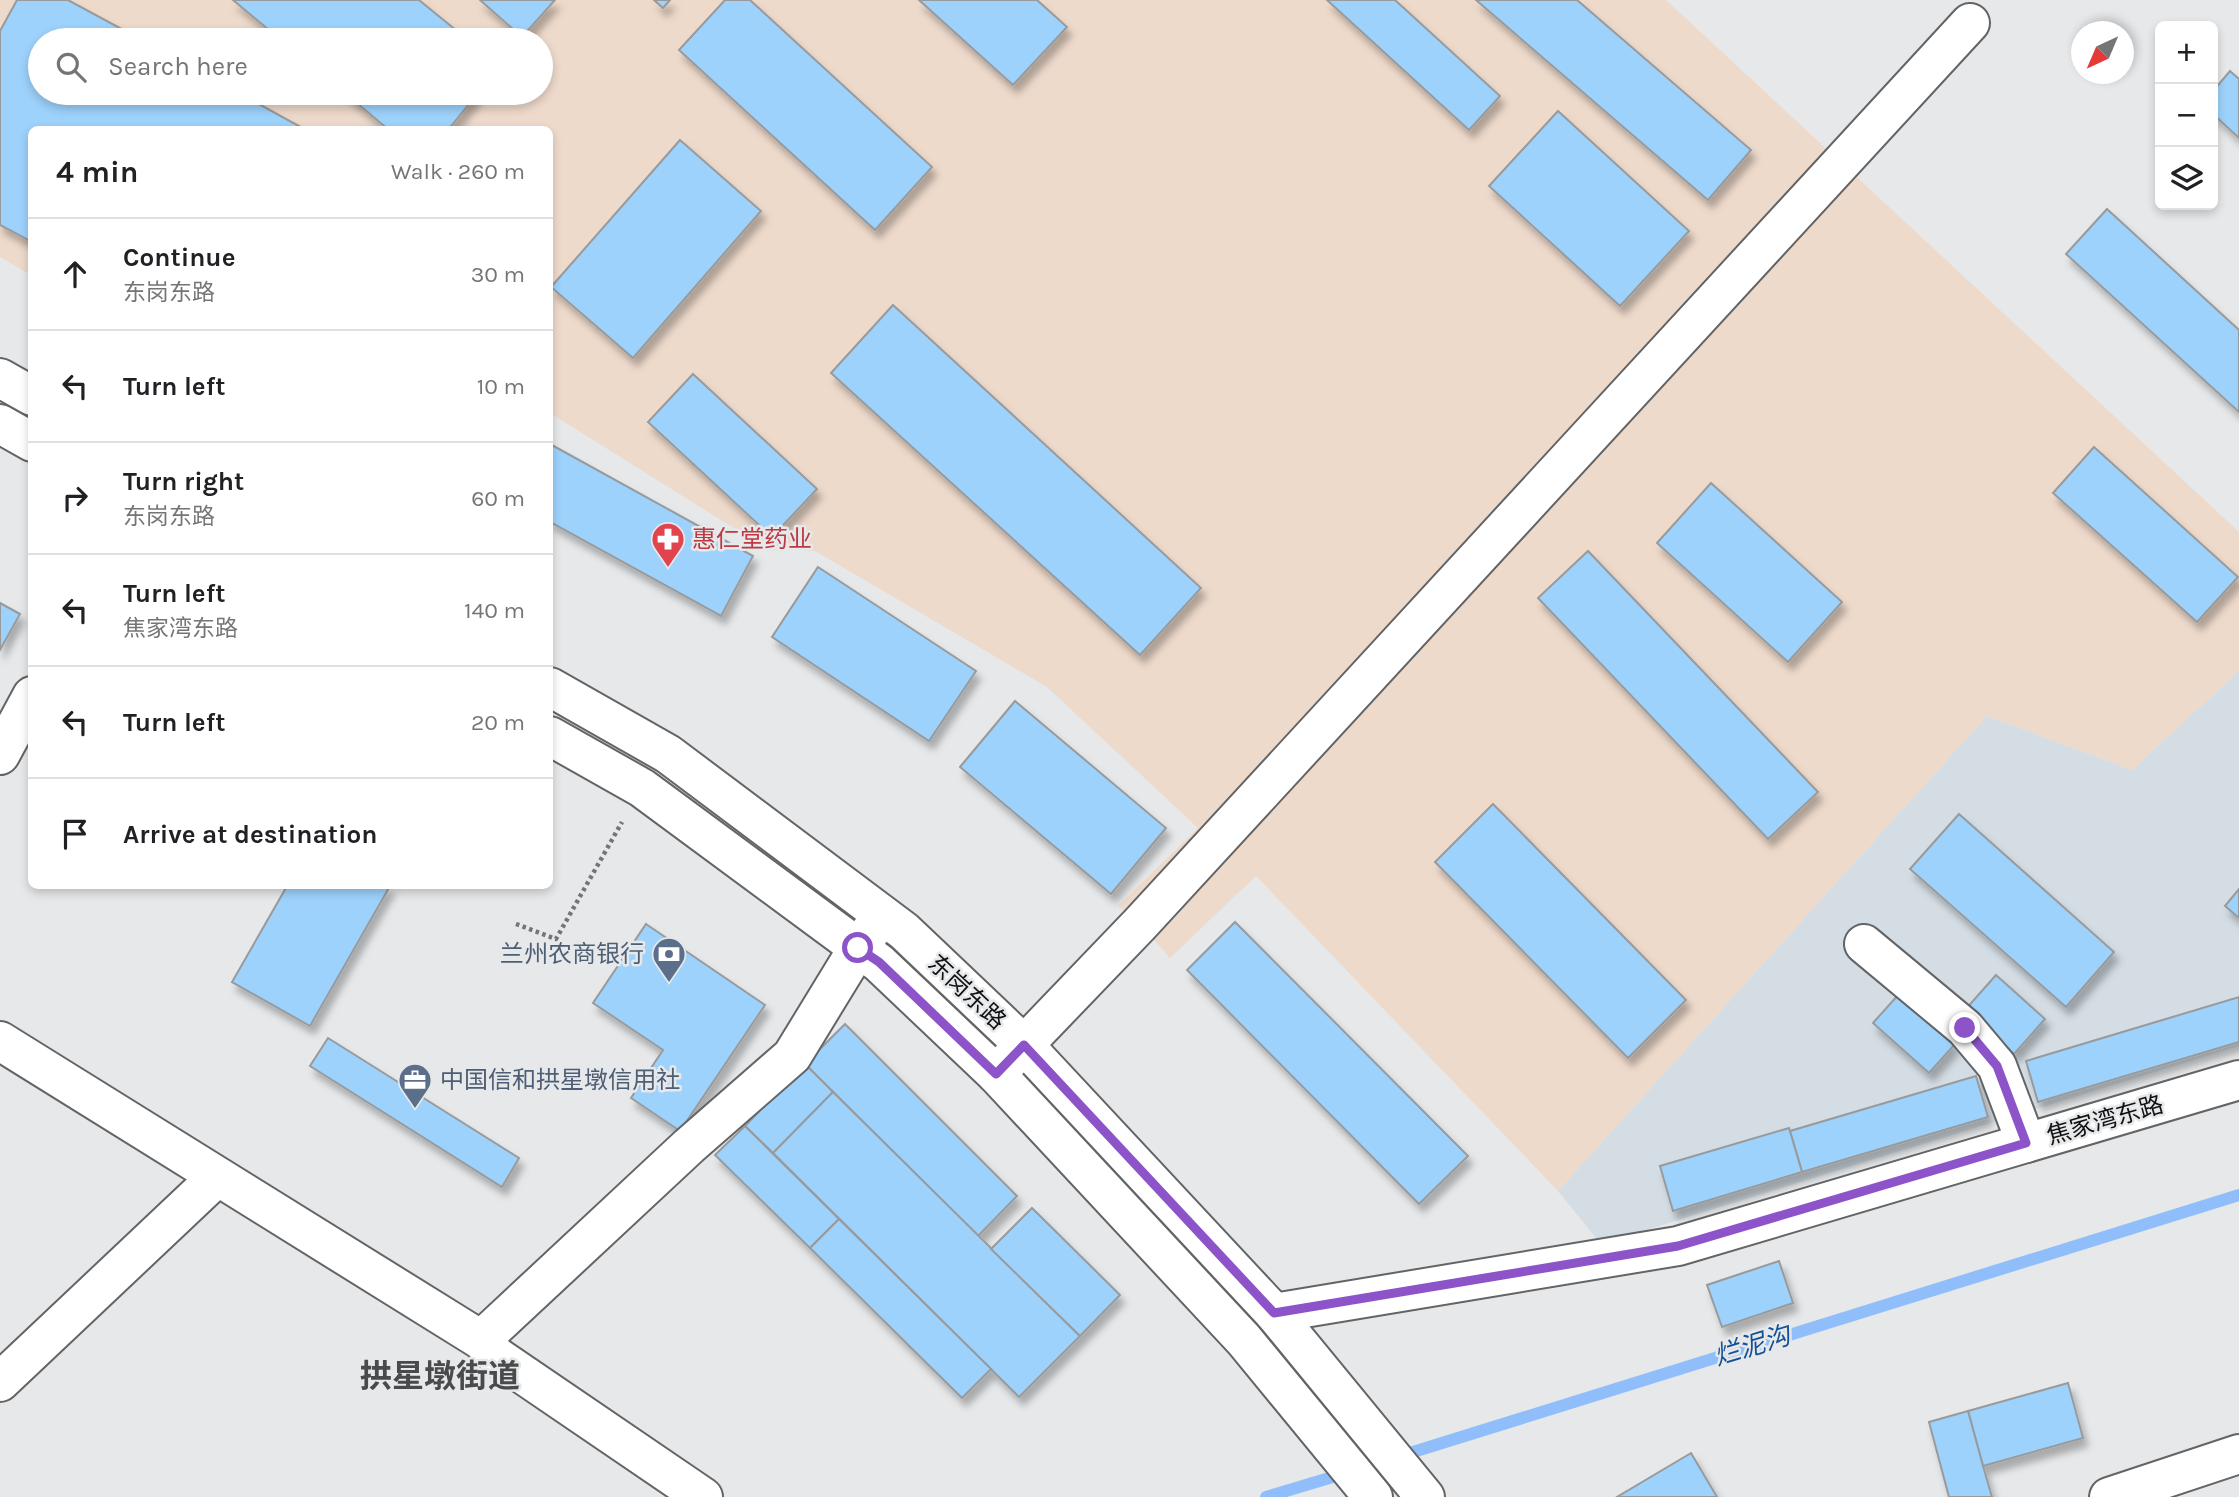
<!DOCTYPE html>
<html lang="en">
<head>
<meta charset="utf-8">
<style>
	body { margin:0; font-family:Karla,"Noto Sans SC",sans-serif; background:#f2f2f2; color:#202124 }
	.controls { position:absolute; right:21px; top:21px; display:grid; overflow:hidden; border-radius:10px; box-shadow:0 4px 10px #0003 }
	.controls button { width:63px; height:63px; display:grid; place-items:center; padding:0; border:0; border-bottom:2px solid #e0e0e0; background:#fff; color:#202124; font:35px sans-serif }
	.compass { position:absolute; left:2071px; top:21px; width:63px; height:63px; border-radius:50%; background:#fff; box-shadow:0 4px 10px #0003; rotate:224deg }
	.stop { position:absolute; width:21px; height:21px; margin:-16px; border:5px solid #8d53c9; border-radius:50%; background:#fff }
	.stop.end { background:#8d53c9; border-color:#fff; box-shadow:0 2px 7px #0008 }
	.list { margin:0; padding:0; list-style:none }
	h2 { display:flex; justify-content:space-between; align-items:center; height:91px; margin:0; padding:0 28px; font-size:30px }
	h2 small { font-size:23px; font-weight:400; color:#757577 }
	.list li { display:grid; grid-template-columns:46px 1fr auto; gap:21px; align-items:center; box-sizing:border-box; height:112px; padding:0 28px; border-top:2px solid #e0e0e0 }
	.list b { display:block; font-size:26px; white-space:nowrap }
	.list p { margin:0; font-size:23px; white-space:nowrap; color:#757577 }
	.list em { font-size:23px; font-style:normal; color:#757577 }
	.icon { flex:none; width:38px; height:38px; fill:none; stroke:currentColor; stroke-width:2; stroke-linecap:round; stroke-linejoin:round }
	.map { position:relative; flex:none; width:2239px; height:1497px; overflow:hidden }
	.search { position:absolute; background:#fff; box-shadow:0 4px 10px #0003; left:28px; top:28px; width:525px; height:77px; display:flex; align-items:center; gap:18px; box-sizing:border-box; padding:0 24px; border-radius:38px; color:#757577; font-size:26px }
	.panel { position:absolute; background:#fff; box-shadow:0 4px 10px #0003; left:28px; top:126px; width:525px; height:763px; border-radius:10px }
	.map>svg:first-child { display:block }
</style>
</head>
<body>
<div class="map">
<svg width="2239" height="1497" viewBox="0 0 2239 1497">
	<defs>
		<filter id="shadow"><feDropShadow dx="4.5" dy="8" stdDeviation="3.5" flood-color="#0004"/></filter>
	</defs>
	<rect width="100%" height="100%" fill="#e6e8ea"/>
	<path fill="#eedacb" fill-rule="evenodd" d="M0 0H1666L2239 532V671L2132 770 1987 716 1558 1191 1256 876 1170 958 1140 924 1118 906 1198 828 1047 687 815 551 764 547 550 413V130H32L31 275 0 257ZM40 40H541V93H40Z"/>
	<path fill="#d4dde4" d="M2239 671V1046L1601 1244 1558 1191 1987 716 2132 770Z"/>
	<g fill="none" stroke-linecap="round" stroke-linejoin="round">
		<g stroke="#8fbefb" stroke-width="12">
			<path d="M1397 1457 2239 1195"/>
			<path d="M1266 1497 1346 1473"/>
		</g>
	</g>
	<g fill="#9dd2fc" stroke="#989a9c" stroke-width="2" filter="url(#shadow)">
		<path d="M17 0H68L142 40H40V93H239L306 130H32V242L0 225V31Z"/>
		<path d="M233 0H419L468 40H281Z"/>
		<path d="M480 0H555L522 37Z"/>
		<path d="M654 0H670L663 8Z"/>
		<path d="M725 0H750L932 167 875 230 679 50Z"/>
		<path d="M919 0H1037L1067 27 1013 85Z"/>
		<path d="M1327 0H1395L1500 96 1469 130Z"/>
		<path d="M1476 0H1577L1751 150 1708 200Z"/>
		<path d="M2230 71 2239 79V138L2213 114V91Z"/>
		<path d="M345 93H478L448 130H389Z"/>
		<path d="M1558 111 1689 231 1620 306 1489 186Z"/>
		<path d="M680 140 761 211 633 358 551 287Z"/>
		<path d="M2107 209 2239 330V412L2066 254Z"/>
		<path d="M893 305 1201 588 1140 655 831 373Z"/>
		<path d="M693 374 817 489 772 537 648 422Z"/>
		<path d="M550 444 753 556 721 616 550 522Z"/>
		<path d="M2094 447 2238 577 2197 622 2053 493Z"/>
		<path d="M1711 483 1842 602 1788 662 1657 543Z"/>
		<path d="M1588 551 1818 792 1768 839 1538 598Z"/>
		<path d="M818 567 976 671 929 741 772 637Z"/>
		<path d="M0 603 20 614 0 650Z"/>
		<path d="M1015 701 1166 828 1111 894 960 767Z"/>
		<path d="M1493 804 1686 1000 1628 1058 1435 862Z"/>
		<path d="M1959 814 2114 952 2066 1007 1910 869Z"/>
		<path d="M287 886H390L310 1026 232 982Z"/>
		<path d="M2239 889V918L2225 906Z"/>
		<path d="M1235 922 1468 1156 1419 1204 1187 970Z"/>
		<path d="M646 924 765 1005 680 1131 631 1098 663 1050 593 1003Z"/>
		<path d="M1996 975 2045 1019 2014 1054 1965 1010Z"/>
		<path d="M1899 994 1955 1044 1929 1073 1873 1023Z"/>
		<path d="M2239 997V1042L2038 1102 2026 1061Z"/>
		<path d="M845 1024 1017 1196 978 1236 805 1064Z"/>
		<path d="M328 1038 519 1158 502 1187 310 1066Z"/>
		<path d="M805 1064 833 1092 773 1153 745 1126Z"/>
		<path d="M1976 1076 1988 1117 1802 1172 1790 1131Z"/>
		<path d="M833 1092 1080 1336 1019 1397 773 1153Z"/>
		<path d="M745 1126 839 1219 810 1248 715 1155Z"/>
		<path d="M1789 1128 1802 1172 1673 1211 1660 1166Z"/>
		<path d="M1032 1208 1120 1295 1080 1336 991 1249Z"/>
		<path d="M839 1219 991 1369 962 1398 810 1248Z"/>
		<path d="M1779 1261 1793 1303 1722 1327 1707 1285Z"/>
		<path d="M2068 1383 2083 1438 1983 1466 1968 1411Z"/>
		<path d="M1968 1411 1983 1466 1992 1497H1949L1929 1422Z"/>
		<path d="M1691 1453 1717 1497H1617Z"/>
	</g>
	<g fill="none" stroke-linecap="round" stroke-linejoin="round">
		<defs>
			<g id="minor">
				<path d="M0 755 32 696"/>
				<path d="M1864 944 1965 1028 1997 1066 2026 1143"/>
				<path d="M0 1041 481 1340 496 1356 703 1497"/>
				<path d="M996 1074 1140 924 1970 23"/>
				<path d="M1274 1313 1678 1246 2239 1080"/>
				<path d="M481 1340 689 1146 792 1056 858 948 882 916"/>
				<path d="M0 1382 217 1177"/>
				<path d="M2109 1497 2239 1454"/>
			</g>
			<g id="major">
				<path d="M0 378 32 396"/>
				<path d="M0 424 32 442"/>
				<path d="M550 687 668 754 904 931 1024 1045 1274 1313 1425 1497"/>
				<path d="M550 736 642 788 879 963 996 1074 1244 1340 1373 1497"/>
			</g>
		</defs>
		<use href="#minor" stroke="#636466" stroke-width="42"/>
		<use href="#major" stroke="#636466" stroke-width="42"/>
		<path stroke="#747577" stroke-width="4.5" stroke-dasharray="3.5 3.5" stroke-linecap="butt" d="M516 924 556 939 622 822"/>
		<use href="#minor" stroke="#fff" stroke-width="38"/>
		<use href="#major" stroke="#fff" stroke-width="38"/>
	</g>
	<g fill="none" stroke-linecap="round" stroke-linejoin="round">
		<path stroke="#8d53c9" stroke-width="9" d="M858 948 879 962 996 1074 1024 1045 1274 1313 1678 1246 2026 1143 1997 1066 1965 1028"/>
	</g>
	<defs>
		<symbol id="pharmacy-pin" viewBox="-11 -11 22 30"><path d="M0 17L-7.5 6A9.5 9.5 0 1 1 7.5 6Z" fill="#e0444e" stroke="#e6e8ea"/><path d="M-2-6h4v4h4v4h-4v4h-4v-4h-4v-4h4Z" fill="#fff"/></symbol>
		<symbol id="bank-pin" viewBox="-11 -11 22 30"><path d="M0 17L-7.5 6A9.5 9.5 0 1 1 7.5 6Z" fill="#5c6f8a" stroke="#e6e8ea"/><path d="M-6-4H6V4H-6ZM0-2.3a2.3 2.3 0 1 0 0 4.6a2.3 2.3 0 1 0 0-4.6Z" fill="#fff"/></symbol>
		<symbol id="office-pin" viewBox="-11 -11 22 30"><path d="M0 17L-7.5 6A9.5 9.5 0 1 1 7.5 6Z" fill="#5c6f8a" stroke="#e6e8ea"/><path d="M-6-3h4V-5.5h4V-3h4V5H-6ZM-1-4.5V-3h2v-1.5ZM-6 0V1H6V0Z" fill="#fff"/></symbol>
	</defs>
	<g fill-rule="evenodd">
		<use href="#pharmacy-pin" x="649" y="520" width="38" height="52"/>
		<use href="#bank-pin" x="650" y="935" width="38" height="52"/>
		<use href="#office-pin" x="396" y="1061" width="38" height="52"/>
	</g>
	<g text-anchor="middle" dominant-baseline="central" stroke-width="5" stroke-linejoin="round" paint-order="stroke">
		<g font-size="24" fill="#be3a42" stroke="#e6e8ea" text-anchor="start">
			<text x="692" y="539">惠仁堂药业</text>
		</g>
		<g font-size="24" fill="#4e5e75" stroke="#e6e8ea" text-anchor="end">
			<text x="644" y="954">兰州农商银行</text>
			<text x="440" y="1080" text-anchor="start">中国信和拱星墩信用社</text>
		</g>
		<g font-size="24" fill="#111112" stroke="#e6e8ea">
			<text transform="translate(967 992) rotate(43)">东岗东路</text>
			<text transform="translate(2105 1120) rotate(-16)">焦家湾东路</text>
		</g>
		<g font-size="26" font-style="italic" fill="#135298" stroke="#e6e8ea">
			<text transform="translate(1752 1346) rotate(-17)">烂泥沟</text>
		</g>
		<g font-size="32" font-weight="bold" fill="#484a4c" stroke="#e6e8ea">
			<text x="440" y="1376">拱星墩街道</text>
		</g>
	</g>
</svg>
<div class="controls">
<button>+</button>
<button>−</button>
<button><svg class="icon" aria-label="layers" viewBox="0 0 24 24"><path d="M12 4l9 5-9 5-9-5zM3 14l9 5 9-5"/></svg></button>
</div>
<svg class="compass" viewBox="-18 -18 36 36"><path d="M0-13l5 13h-10z" fill="#e53935"/><path d="M0 13l5-13h-10z" fill="#757577"/></svg>
<div class="stop" style="left:858px;top:948px"></div>
<div class="stop end" style="left:1965px;top:1028px"></div>
<div class="search"><svg class="icon" aria-label="search" viewBox="0 0 24 24"><circle cx="10" cy="10" r="6"/><path d="M15 15l6 6"/></svg>Search here</div>
<section class="panel">
<h2>4 min<small>Walk · 260 m</small></h2>
<ul class="list">
<li><svg class="icon" aria-label="ahead" viewBox="0 0 24 24"><path d="M12 20V5M6 11l6-6 6 6"/></svg><div><b>Continue</b><p>东岗东路</p></div><em>30 m</em></li>
<li><svg class="icon" aria-label="left" viewBox="0 0 24 24"><path d="M17 20v-9H6M10 6l-5 5 5 5"/></svg><div><b>Turn left</b></div><em>10 m</em></li>
<li><svg class="icon" aria-label="right" viewBox="0 0 24 24"><path d="M7 20v-9h11M14 6l5 5-5 5"/></svg><div><b>Turn right</b><p>东岗东路</p></div><em>60 m</em></li>
<li><svg class="icon" aria-label="left" viewBox="0 0 24 24"><path d="M17 20v-9H6M10 6l-5 5 5 5"/></svg><div><b>Turn left</b><p>焦家湾东路</p></div><em>140 m</em></li>
<li><svg class="icon" aria-label="left" viewBox="0 0 24 24"><path d="M17 20v-9H6M10 6l-5 5 5 5"/></svg><div><b>Turn left</b></div><em>20 m</em></li>
<li><svg class="icon" aria-label="arrive" viewBox="0 0 24 24"><path d="M6 21V4h12l-3 4 3 4H6"/></svg><div><b>Arrive at destination</b></div></li>
</ul>
</section>
</div>
</body>
</html>
